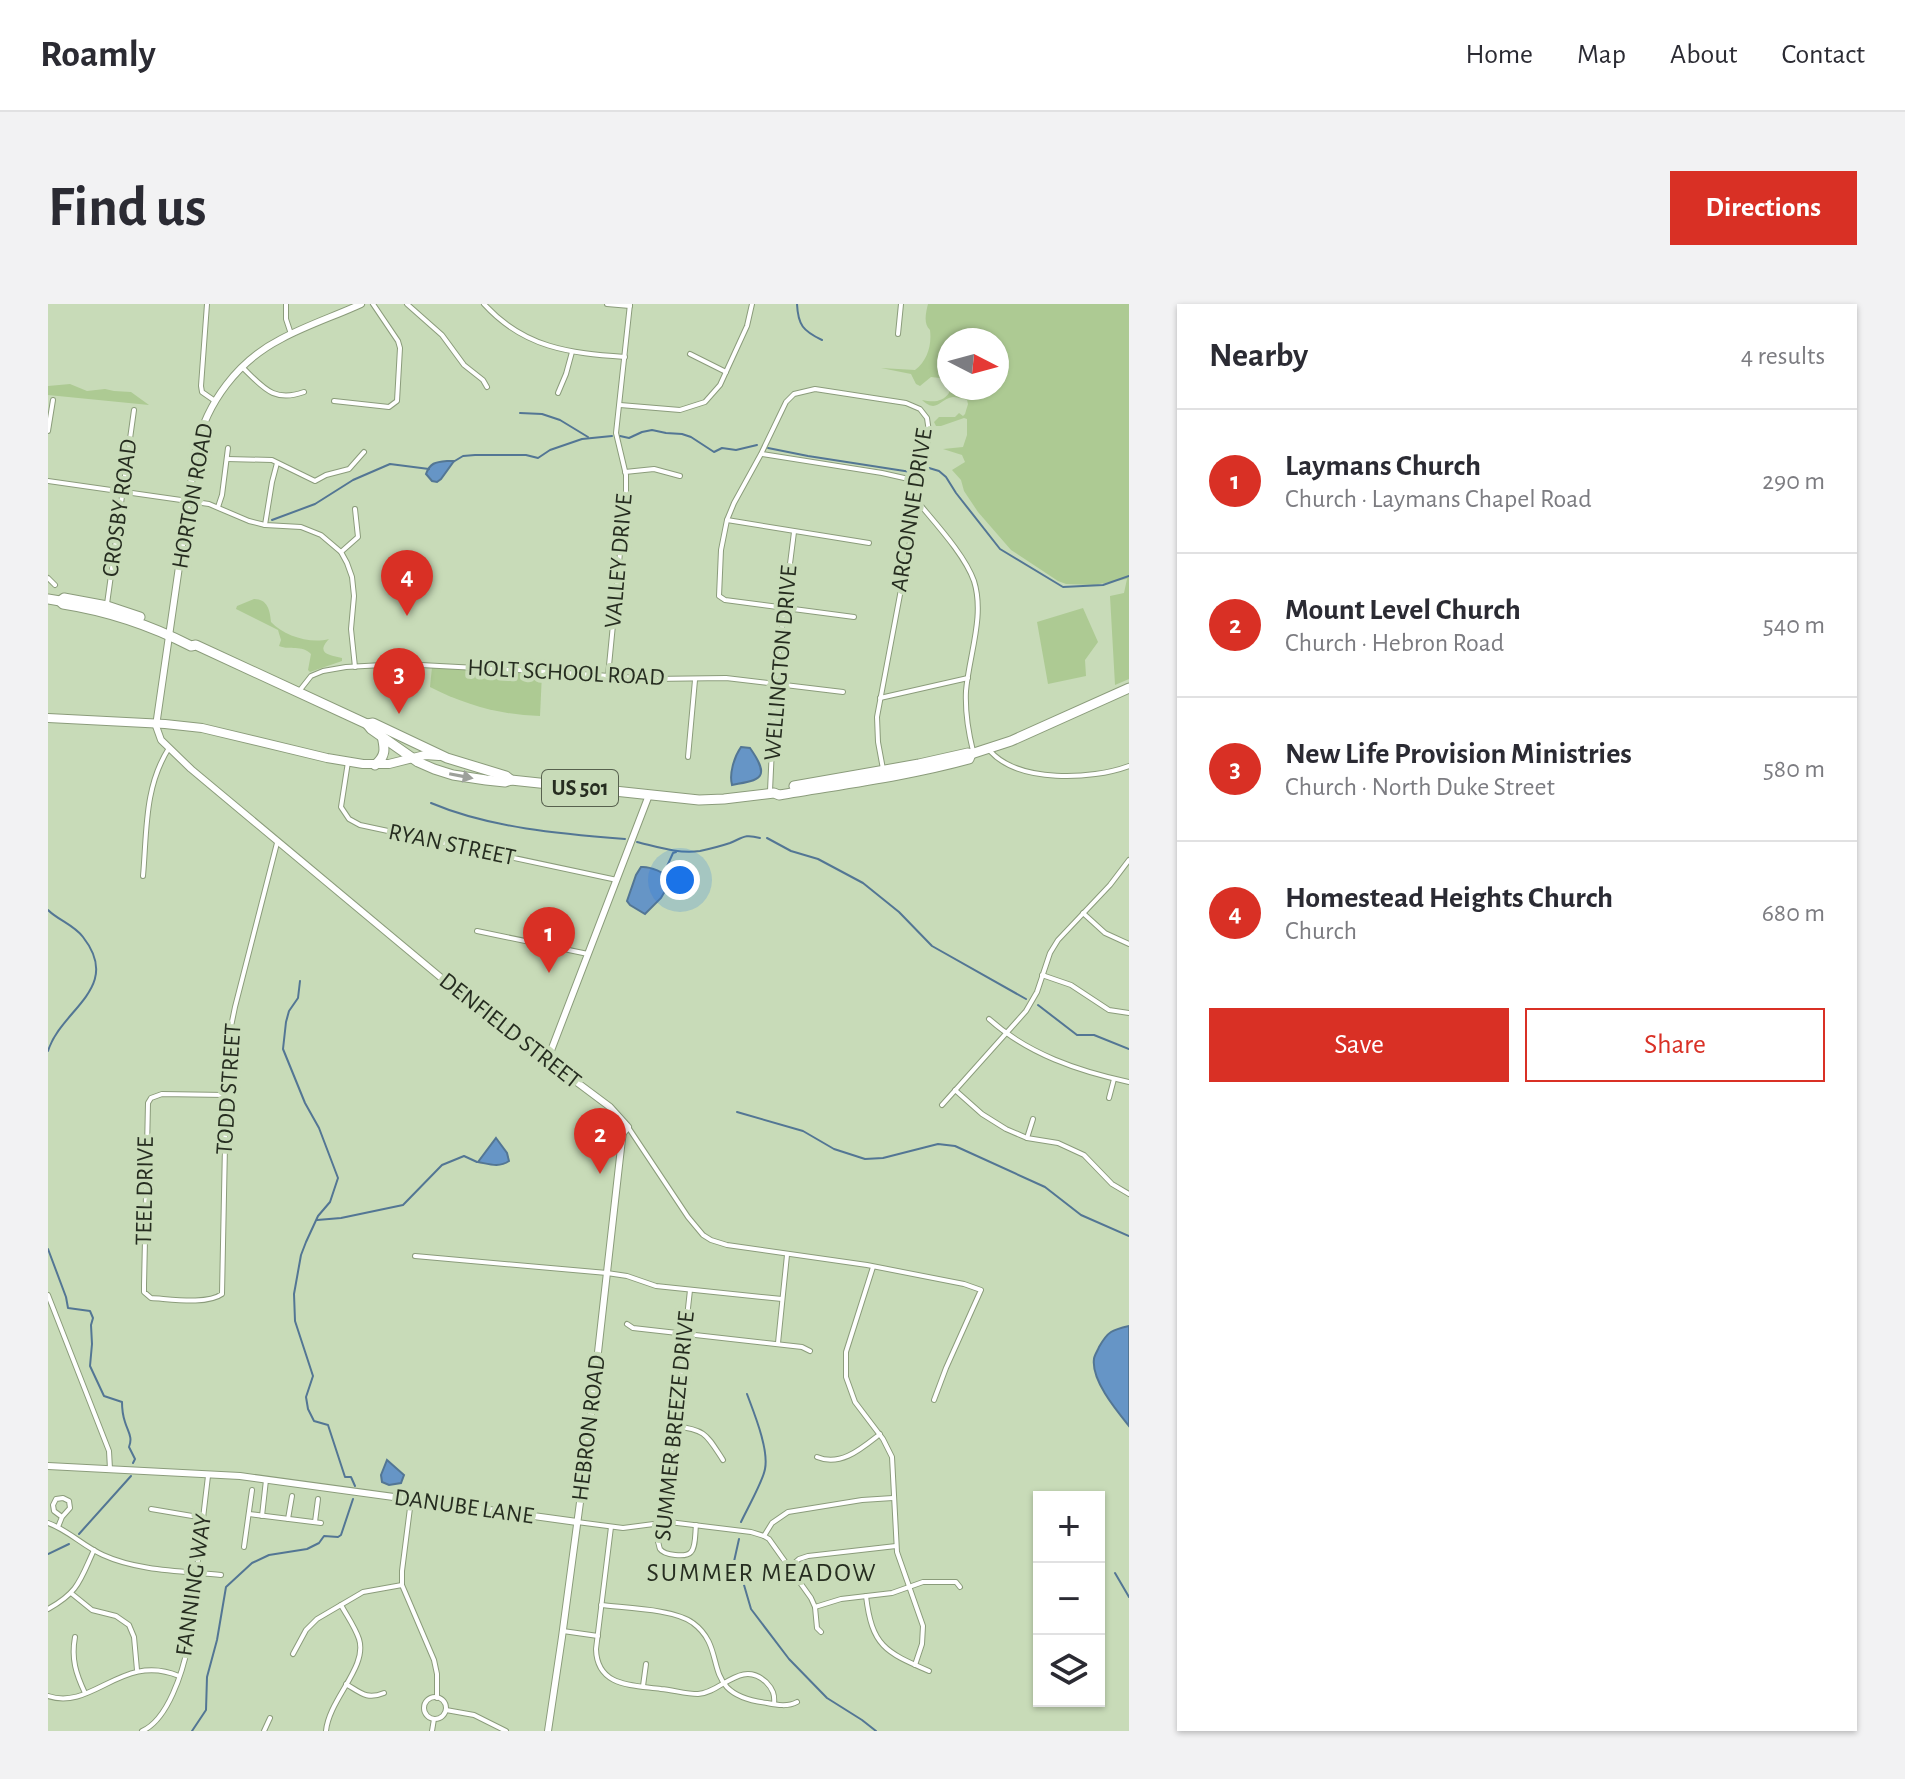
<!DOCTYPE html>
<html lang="en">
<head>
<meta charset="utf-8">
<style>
	body { margin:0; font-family:"Alegreya Sans",sans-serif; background:#f2f2f3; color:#2b2b33 }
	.controls { position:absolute; right:24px; bottom:24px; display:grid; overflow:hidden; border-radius:0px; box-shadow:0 2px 6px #0004 }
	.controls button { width:72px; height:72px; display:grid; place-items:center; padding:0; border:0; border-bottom:2px solid #e1e1e2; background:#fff; color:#2b2b33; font:40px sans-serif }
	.compass { position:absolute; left:889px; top:24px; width:72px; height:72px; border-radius:50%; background:#fff; box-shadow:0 2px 6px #0004; rotate:96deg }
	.you { position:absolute; left:632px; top:576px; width:28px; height:28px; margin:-20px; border:6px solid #fff; border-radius:50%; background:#1a73e8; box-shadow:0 0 0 12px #1a73e833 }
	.badge { display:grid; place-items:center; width:52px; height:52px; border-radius:50%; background:#d93025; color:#fff; font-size:26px; font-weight:700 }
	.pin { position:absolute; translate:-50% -66px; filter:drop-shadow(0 2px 4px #0008) }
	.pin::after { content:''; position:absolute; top:42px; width:28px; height:24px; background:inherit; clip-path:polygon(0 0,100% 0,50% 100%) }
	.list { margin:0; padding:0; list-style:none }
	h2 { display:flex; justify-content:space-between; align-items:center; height:104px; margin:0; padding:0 32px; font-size:34px }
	h2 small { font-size:26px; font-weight:400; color:#7c7c81 }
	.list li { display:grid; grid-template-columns:52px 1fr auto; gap:24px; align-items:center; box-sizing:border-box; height:144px; padding:0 32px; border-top:2px solid #e1e1e2 }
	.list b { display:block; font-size:30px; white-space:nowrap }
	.list p { margin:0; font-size:26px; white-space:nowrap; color:#7c7c81 }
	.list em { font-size:26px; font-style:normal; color:#7c7c81 }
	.actions { display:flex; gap:16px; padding:24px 32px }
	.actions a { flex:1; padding:18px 0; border:2px solid #d93025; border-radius:0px; text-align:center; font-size:28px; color:#d93025 }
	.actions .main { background:#d93025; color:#fff }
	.icon { flex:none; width:44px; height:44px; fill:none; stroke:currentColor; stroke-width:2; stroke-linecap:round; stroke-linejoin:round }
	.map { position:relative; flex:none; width:1081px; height:1427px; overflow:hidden; border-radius:0px }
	header { display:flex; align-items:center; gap:48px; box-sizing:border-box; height:112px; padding:0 40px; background:#fff; border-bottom:2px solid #e1e1e2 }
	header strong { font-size:38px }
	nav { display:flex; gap:44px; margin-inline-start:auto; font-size:28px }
	.intro { display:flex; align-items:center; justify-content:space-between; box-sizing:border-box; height:192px; padding:0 48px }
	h1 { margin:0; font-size:56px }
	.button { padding:20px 36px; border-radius:0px; background:#d93025; color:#fff; font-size:28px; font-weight:700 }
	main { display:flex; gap:48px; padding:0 48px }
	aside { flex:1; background:#fff; border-radius:0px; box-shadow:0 2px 6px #0004 }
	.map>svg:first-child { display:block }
</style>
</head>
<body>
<header>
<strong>Roamly</strong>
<nav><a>Home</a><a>Map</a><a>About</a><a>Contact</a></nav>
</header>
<div class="intro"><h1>Find us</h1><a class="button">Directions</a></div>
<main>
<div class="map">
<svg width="1081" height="1427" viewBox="0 0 1081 1427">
	<rect width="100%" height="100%" fill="#c8dbb8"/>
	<g fill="#adca93">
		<path d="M880 0H1081V375L1067 381 1062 292 1076 289 1079 275 1046 281 1018 280 1010 277 963 246 930 208 916 187 913 176 904 166 917 158 914 151 895 145 915 143 919 131V115L916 114 893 122H888L886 118 891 113H907L911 109 915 112 917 110 920 100 919 96C917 95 907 93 905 93 891 95 889 110 874 96 884 98 894 99 901 89V81V84H949V36H901V75L883 73 872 82 868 80 863 70 833 64 867 66C879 57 884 42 882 26 875 20 878 8 880 0Z"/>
		<path d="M22 80 39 87 57 85 66 87 83 88 101 101 0 91V82Z"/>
		<path d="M206 295C220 295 222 307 223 318 236 332 262 340 281 335 267 350 282 351 294 354V357L262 368 260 366 263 350C253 340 243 347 231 342L233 336 230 326 188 305 189 302Z"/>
		<path d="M1035 304 1050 338 1037 356 1038 372 1000 380 989 318Z"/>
		<path d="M384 363 494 369 492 412C453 411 417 401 382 383Z"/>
	</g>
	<g fill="#6695c6" stroke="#537694" stroke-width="2">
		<path d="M399 157H406L393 175 389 178 384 177 378 170C382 159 387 158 399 157Z"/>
		<path d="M693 443 702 444C723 474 713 476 684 481 681 470 686 453 693 443Z"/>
		<path d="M593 563C603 562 616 569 624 575L613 594 597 610 582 601 579 597 588 571Z"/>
		<path d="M448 834 459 849 461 857C451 864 441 860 430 858Z"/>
		<path d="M1081 1022V1122C1068 1106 1043 1076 1046 1055 1046 1052 1050 1046 1051 1043 1060 1027 1064 1026 1081 1022Z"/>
		<path d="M339 1156 356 1171 353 1179 341 1181 334 1178 333 1171Z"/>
	</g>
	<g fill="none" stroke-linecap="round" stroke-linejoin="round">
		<g stroke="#537694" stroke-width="2">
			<path d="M749 0C750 21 755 27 774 36"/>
			<path d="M472 109 494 110 512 116 540 133"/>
			<path d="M572 132 581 134 594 128 604 126 618 129 634 130 643 133 666 148 674 144 688 146 709 141"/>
			<path d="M720 144 760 152 863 168 870 165"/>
			<path d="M405 158 415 152 427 151H478L490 154 502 146 534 135 564 132"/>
			<path d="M881 164 891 167 898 173 908 189 952 245 1015 283 1055 281 1081 272"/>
			<path d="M224 216 267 200 305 176 342 160 381 165"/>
			<path d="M383 499C442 524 513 530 577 535"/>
			<path d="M719 534 743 547 770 555 815 579 851 608 884 642 978 695"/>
			<path d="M589 538C610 543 630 550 652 547 661 545 673 542 682 539 696 533 697 530 712 534"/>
			<path d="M616 569 625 549 628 548"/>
			<path d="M0 606C10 616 26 621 35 633 75 684 13 705 0 747"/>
			<path d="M252 677 250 694 241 707 238 718 235 745 257 799 271 824 290 874 282 898 270 912 258 938 253 951 246 990 247 1017 265 1072 258 1093 260 1105 266 1117 280 1121 297 1173H303L307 1182"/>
			<path d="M990 701 1029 731H1046L1081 745"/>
			<path d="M689 808 755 827 786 845 817 855 835 854 890 840 907 842 997 883 1033 911 1081 932"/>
			<path d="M269 916 293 914 355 901 394 861 416 852 429 858"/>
			<path d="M0 945 18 993 20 1004 42 1007 45 1014 43 1021 44 1040 42 1062 56 1092 74 1098C74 1104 75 1112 77 1118 80 1128 85 1133 81 1143L87 1155 85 1159"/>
			<path d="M693 1218C699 1205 715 1177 717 1165 721 1145 706 1109 699 1090"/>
			<path d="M31 1230 83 1172"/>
			<path d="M691 1235 685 1262 686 1268 696 1281 703 1305 741 1355 779 1394 814 1416 828 1427"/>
			<path d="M0 1250 21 1240"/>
			<path d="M1067 1269 1081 1293"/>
			<path d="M144 1427 158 1406 159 1373 169 1336 178 1283 204 1259 221 1251 259 1245 271 1239 276 1232 290 1233 293 1231 305 1195"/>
		</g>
		<defs>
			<g id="minor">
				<path d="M159 0 153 82 154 88 167 97"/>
				<path d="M238 0V15L243 30"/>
				<path d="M359 0 394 31 416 61 435 76 439 83"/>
				<path d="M436 0C476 44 521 49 577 53"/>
				<path d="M559 0 582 2"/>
				<path d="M850 30 853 0"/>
				<path d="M642 50 678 68"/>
				<path d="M194 63C215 83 225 99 256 88"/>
				<path d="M510 89 518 70 524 48"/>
				<path d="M286 97 341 103 349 97 352 44 350 37 325 0"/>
				<path d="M572 101 632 106 657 98 672 81 699 22 704 0"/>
				<path d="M0 127 5 96"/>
				<path d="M714 150 834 169 865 176 871 181"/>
				<path d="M179 155 224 156 267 177 278 171 301 165 316 148"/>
				<path d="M577 168 606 165 632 172"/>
				<path d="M0 177 161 200 201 217 217 221 253 223 273 231 293 248 299 259 304 273 306 292 303 325 307 363"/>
				<path d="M869 197C887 219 917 251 926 277 937 312 921 351 918 387 917 408 920 427 925 447"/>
				<path d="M170 203 174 191 180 144"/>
				<path d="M679 216 821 239"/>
				<path d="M217 221 224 178 229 159"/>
				<path d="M293 248 310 233 307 205"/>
				<path d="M0 274 7 281"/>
				<path d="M59 300 86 106"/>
				<path d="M806 313 677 296 671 292 673 246 679 216 686 199 713 150 738 98 746 90 767 85 858 99 872 105 879 114 881 128 876 163 829 413 830 438 835 465"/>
				<path d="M560 372 578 187V171L568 129 582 0"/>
				<path d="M252 386 263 372 275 367 298 363 354 360 505 368 604 375 678 374 795 388"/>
				<path d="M832 394 920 374"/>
				<path d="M942 447C971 479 1043 476 1081 462"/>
				<path d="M640 453 647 376"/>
				<path d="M300 458 293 503 301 515 312 521 569 576"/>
				<path d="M722 487 727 379 746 228"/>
				<path d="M95 572C99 528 96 483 121 444"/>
				<path d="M1035 609 1057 629 1081 640"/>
				<path d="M429 627 540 650"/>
				<path d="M994 671 1023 681 1061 706 1081 709"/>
				<path d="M941 715C980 750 1030 767 1081 778"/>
				<path d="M907 786 934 810 958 825 979 834 1010 839 1036 851 1064 880 1081 890"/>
				<path d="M177 791 114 790 103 794 100 799 96 981V988L103 994C122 995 159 1001 174 990L179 742 187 703 229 539"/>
				<path d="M1061 794 1066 775"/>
				<path d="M894 801 978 707 989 688 1002 649 1010 636 1062 581 1081 556"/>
				<path d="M580 823 640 913 655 931 663 936 679 941 819 961 916 980 933 986 898 1064 886 1096"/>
				<path d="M979 834 985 815"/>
				<path d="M367 952 559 969 579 972 608 982 734 995"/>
				<path d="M825 963 798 1048V1073L807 1098 835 1135 844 1153 849 1248 875 1322 874 1340 867 1361"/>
				<path d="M642 986 627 1122 610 1238C611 1240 611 1243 612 1245 616 1251 638 1254 643 1248 648 1243 647 1228 648 1221"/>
				<path d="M0 991 61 1147 62 1165"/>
				<path d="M579 1020 585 1024 754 1043 762 1047"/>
				<path d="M730 1039 739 951"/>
				<path d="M627 1122C658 1126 658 1130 675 1156"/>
				<path d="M769 1153C793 1163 814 1144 832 1130"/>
				<path d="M363 1196 354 1267V1281L386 1356 389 1370V1394"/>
				<path d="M103 1205 156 1214"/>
				<path d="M201 1210 273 1219"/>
				<path d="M214 1212 218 1176"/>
				<path d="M240 1215 244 1192"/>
				<path d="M267 1218 270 1195"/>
				<path d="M529 1218 575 1224 621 1218 703 1228 716 1232 721 1235 763 1294 767 1303 769 1324 773 1328"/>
				<path d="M0 1219C20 1226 35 1242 55 1251 90 1267 134 1267 173 1271"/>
				<path d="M10 1223 14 1213 22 1204 21 1197 15 1194 8 1195 5 1201 6 1207 14 1213"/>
				<path d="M563 1223 548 1345C549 1383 584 1381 613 1385 625 1386 638 1390 650 1390 673 1389 693 1355 718 1378 725 1385 727 1391 726 1400"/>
				<path d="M716 1232 724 1219 740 1208 814 1196 845 1194"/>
				<path d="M196 1243 204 1186"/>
				<path d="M742 1263 751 1255 760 1252 848 1242"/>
				<path d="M23 1289 44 1306 68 1312 81 1321 86 1333 89 1366"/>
				<path d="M818 1292C824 1342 837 1348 881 1367"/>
				<path d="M553 1301C577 1304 627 1305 645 1319 683 1347 648 1390 719 1399 729 1401 740 1403 749 1398"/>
				<path d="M767 1303 793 1295 844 1289 875 1278H908L912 1283"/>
				<path d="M0 1305C31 1288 32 1276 46 1246"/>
				<path d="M515 1327 550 1332"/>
				<path d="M27 1333C23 1355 28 1370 37 1389"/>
				<path d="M245 1350 258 1326 269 1315 315 1288 354 1281"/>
				<path d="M298 1380C313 1389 319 1396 336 1389"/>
				<path d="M595 1382 598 1360"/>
				<path d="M0 1392C45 1407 74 1348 131 1372"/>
				<circle cx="387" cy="1404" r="11"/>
				<path d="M398 1406 426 1411 458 1427"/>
				<path d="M94 1427C120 1416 135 1367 140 1341L160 1172"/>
				<path d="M216 1427 222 1414"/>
				<path d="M278 1427C281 1395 320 1363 311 1335 307 1323 299 1312 293 1301"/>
				<path d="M384 1427 386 1415"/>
			</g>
			<g id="tertiary">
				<path d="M313 0C287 12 259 21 233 35 190 57 159 98 148 145L108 422 113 436 143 465 427 702 562 803 580 823 575 829 574 835 539 1146 514 1333 500 1427"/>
				<path d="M499 757 601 491"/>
				<path d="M0 1162 192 1172 529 1218"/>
			</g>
			<path id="primary" d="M0 414 117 420 154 424 279 454 315 460H341L377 451 391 452"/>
			<g id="trunk">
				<path d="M0 295 12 297 16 294 59 302 92 313"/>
				<path d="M12 297 15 300C60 307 102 321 143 342L148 341 319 420 325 419 399 454 458 472 463 476"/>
				<path d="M319 420 323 425 370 458 386 465 405 471 438 476 457 478 463 476 651 496 676 495 726 489 731 491C795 480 859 472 921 455L923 450"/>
				<path d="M327 461C338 452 337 445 334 432"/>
				<path d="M746 482 871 460 920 449 923 450 963 437 1081 384"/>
			</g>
		</defs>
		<use href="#minor" stroke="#8b9c7b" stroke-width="6"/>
		<use href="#tertiary" stroke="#8b9c7b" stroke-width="8"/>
		<use href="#primary" stroke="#8b9c7b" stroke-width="10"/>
		<use href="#trunk" stroke="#8b9c7b" stroke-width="11"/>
		<use href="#minor" stroke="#fff" stroke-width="4"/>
		<use href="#tertiary" stroke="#fff" stroke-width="6"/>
		<use href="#primary" stroke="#fff" stroke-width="8"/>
		<use href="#trunk" stroke="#fff" stroke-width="9"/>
	</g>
	<defs><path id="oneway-solid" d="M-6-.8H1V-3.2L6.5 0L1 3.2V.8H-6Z" transform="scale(2)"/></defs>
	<use fill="#9da09b" href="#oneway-solid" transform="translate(413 472) rotate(11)"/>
	<g text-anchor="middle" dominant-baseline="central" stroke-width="8" stroke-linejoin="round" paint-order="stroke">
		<rect fill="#c8dbb8" stroke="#57614e" stroke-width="2" x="494" y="466" width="76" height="36" rx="6"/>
		<g font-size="22" font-weight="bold" fill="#262d20">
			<text x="532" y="484">US 501</text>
		</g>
		<g font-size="24" fill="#262d20" stroke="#c8dbb8">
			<text transform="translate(145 192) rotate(-80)">HORTON ROAD</text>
			<text transform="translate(72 204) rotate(-82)">CROSBY ROAD</text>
			<text transform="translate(864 206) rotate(-81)">ARGONNE DRIVE</text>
			<text transform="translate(571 257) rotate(-85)">VALLEY DRIVE</text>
			<text transform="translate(733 359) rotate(-85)">WELLINGTON DRIVE</text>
			<text transform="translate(518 369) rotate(3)">HOLT SCHOOL ROAD</text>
			<text transform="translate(404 541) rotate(12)">RYAN STREET</text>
			<text transform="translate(462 727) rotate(38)">DENFIELD STREET</text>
			<text transform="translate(181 785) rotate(-86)">TODD STREET</text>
			<text transform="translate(97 887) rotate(-89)">TEEL DRIVE</text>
			<text transform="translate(627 1122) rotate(-84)">SUMMER BREEZE DRIVE</text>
			<text transform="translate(541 1124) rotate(-83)">HEBRON ROAD</text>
			<text transform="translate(416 1203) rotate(8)">DANUBE LANE</text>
			<text transform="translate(146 1281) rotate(-82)">FANNING WAY</text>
		</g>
		<g font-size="26" letter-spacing="2" fill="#262d20" stroke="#c8dbb8">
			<text x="714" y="1269">SUMMER MEADOW</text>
		</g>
	</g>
</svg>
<div class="controls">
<button>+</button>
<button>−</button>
<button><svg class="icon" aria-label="layers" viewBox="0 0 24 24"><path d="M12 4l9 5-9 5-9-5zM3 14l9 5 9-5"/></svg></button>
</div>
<svg class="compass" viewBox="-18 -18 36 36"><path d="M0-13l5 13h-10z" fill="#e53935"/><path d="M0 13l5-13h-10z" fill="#7c7c81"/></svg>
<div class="you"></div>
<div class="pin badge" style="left:501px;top:669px">1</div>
<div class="pin badge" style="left:552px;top:870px">2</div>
<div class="pin badge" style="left:351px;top:410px">3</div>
<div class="pin badge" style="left:359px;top:312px">4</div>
</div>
<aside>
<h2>Nearby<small>4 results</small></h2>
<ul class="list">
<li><span class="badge">1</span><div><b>Laymans Church</b><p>Church · Laymans Chapel Road</p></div><em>290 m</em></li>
<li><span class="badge">2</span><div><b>Mount Level Church</b><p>Church · Hebron Road</p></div><em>540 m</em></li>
<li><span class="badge">3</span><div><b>New Life Provision Ministries</b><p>Church · North Duke Street</p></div><em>580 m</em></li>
<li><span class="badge">4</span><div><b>Homestead Heights Church</b><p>Church</p></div><em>680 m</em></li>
</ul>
<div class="actions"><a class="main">Save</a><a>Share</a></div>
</aside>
</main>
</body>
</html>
